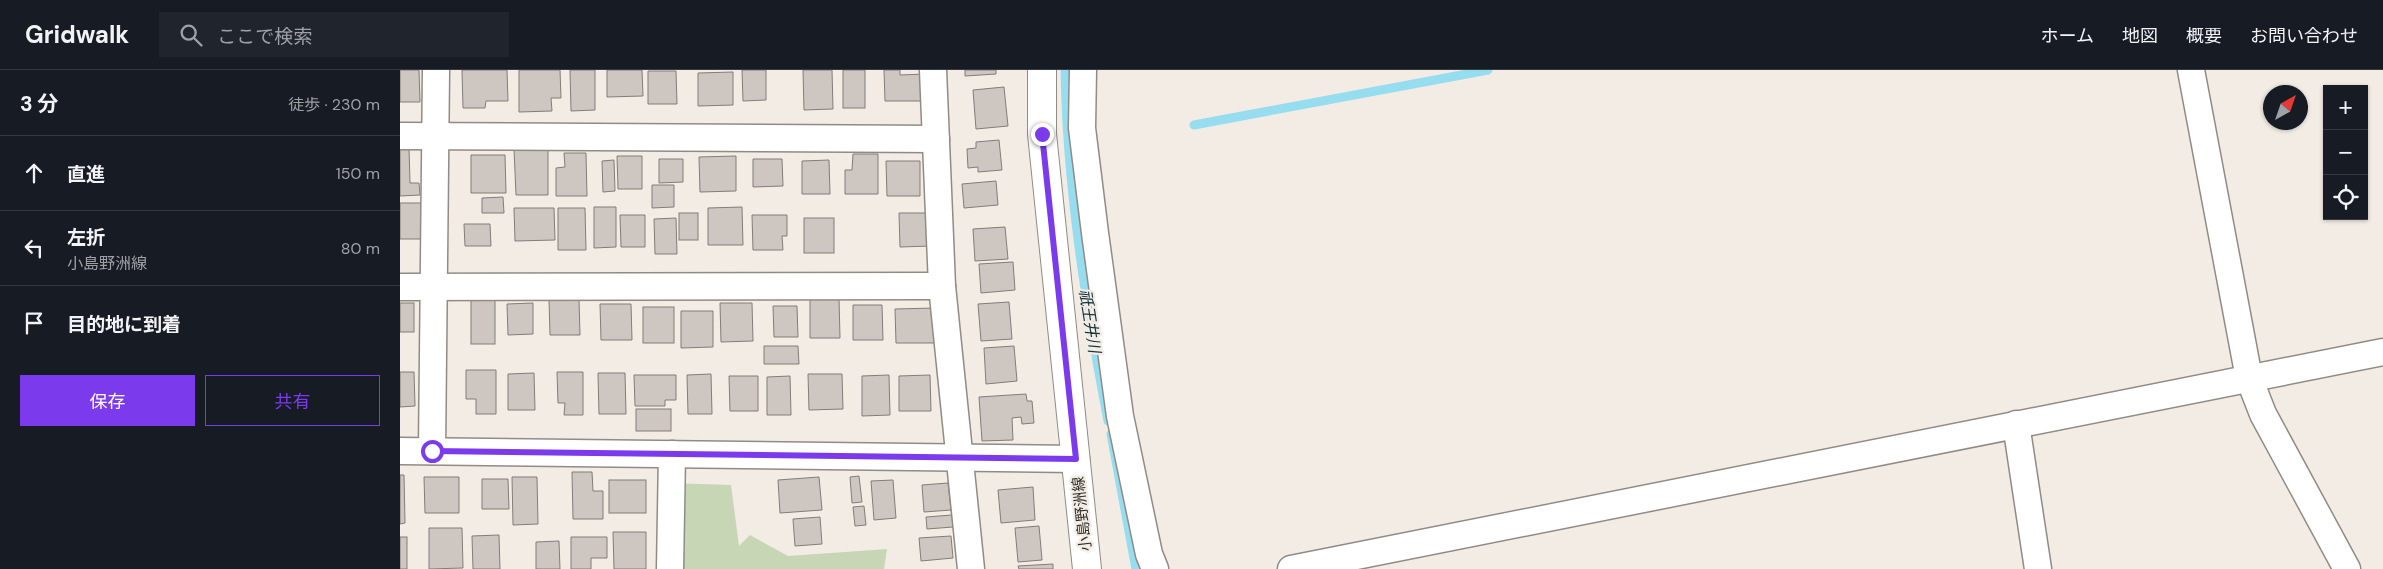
<!DOCTYPE html>
<html lang="ja">
<head>
<meta charset="utf-8">
<style>
	body { margin:0; font-family:"DM Sans","Noto Sans JP",sans-serif; background:#20242c; color:#f1f3f6 }
	.controls { position:absolute; right:15px; top:15px; display:grid; overflow:hidden; border-radius:0px; box-shadow:0 1px 4px #0004 }
	.controls button { width:45px; height:45px; display:grid; place-items:center; padding:0; border:0; border-bottom:1px solid #363941; background:#171b24; color:#f1f3f6; font:25px sans-serif }
	.compass { position:absolute; left:1863px; top:15px; width:45px; height:45px; border-radius:50%; background:#171b24; box-shadow:0 1px 4px #0004; rotate:40deg }
	.stop { position:absolute; width:15px; height:15px; margin:-11px; border:4px solid #7c3aed; border-radius:50%; background:#fff }
	.stop.end { background:#7c3aed; border-color:#fff; box-shadow:0 1px 5px #0008 }
	.list { margin:0; padding:0; list-style:none }
	h2 { display:flex; justify-content:space-between; align-items:center; height:65px; margin:0; padding:0 20px; font-size:21px }
	h2 small { font-size:16px; font-weight:400; color:#9ea1a6 }
	.list li { display:grid; grid-template-columns:32px 1fr auto; gap:15px; align-items:center; box-sizing:border-box; height:75px; padding:0 20px; border-top:1px solid #363941 }
	.list b { display:block; font-size:19px; white-space:nowrap }
	.list p { margin:0; font-size:16px; white-space:nowrap; color:#9ea1a6 }
	.list em { font-size:16px; font-style:normal; color:#9ea1a6 }
	.actions { display:flex; gap:10px; padding:15px 20px }
	.actions a { flex:1; padding:11px 0; border:1px solid #7c3aed; border-radius:0px; text-align:center; font-size:18px; color:#7c3aed }
	.actions .main { background:#7c3aed; color:#fff }
	.icon { flex:none; width:28px; height:28px; fill:none; stroke:currentColor; stroke-width:2; stroke-linecap:round; stroke-linejoin:round }
	.map { position:relative; flex:none; width:1983px; height:499px; overflow:hidden }
	header { display:flex; align-items:center; gap:30px; box-sizing:border-box; height:70px; padding:0 25px; background:#171b24; border-bottom:1px solid #363941 }
	header strong { font-size:24px }
	nav { display:flex; gap:28px; margin-inline-start:auto; font-size:18px }
	.search { width:350px; height:45px; background:#20242c; display:flex; align-items:center; gap:12px; box-sizing:border-box; padding:0 18px; border-radius:0px; color:#9ea1a6; font-size:19px }
	main { display:flex }
	aside { flex:1; background:#171b24 }
	.map>svg:first-child { display:block }
</style>
</head>
<body>
<header>
<strong>Gridwalk</strong>
<div class="search"><svg class="icon" aria-label="search" viewBox="0 0 24 24"><circle cx="10" cy="10" r="6"/><path d="M15 15l6 6"/></svg>ここで検索</div>
<nav><a>ホーム</a><a>地図</a><a>概要</a><a>お問い合わせ</a></nav>
</header>
<main>
<aside>
<h2>3 分<small>徒歩 · 230 m</small></h2>
<ul class="list">
<li><svg class="icon" aria-label="ahead" viewBox="0 0 24 24"><path d="M12 20V5M6 11l6-6 6 6"/></svg><div><b>直進</b></div><em>150 m</em></li>
<li><svg class="icon" aria-label="left" viewBox="0 0 24 24"><path d="M17 20v-9H6M10 6l-5 5 5 5"/></svg><div><b>左折</b><p>小島野洲線</p></div><em>80 m</em></li>
<li><svg class="icon" aria-label="arrive" viewBox="0 0 24 24"><path d="M6 21V4h12l-3 4 3 4H6"/></svg><div><b>目的地に到着</b></div></li>
</ul>
<div class="actions"><a class="main">保存</a><a>共有</a></div>
</aside>
<div class="map">
<svg width="1983" height="499" viewBox="0 0 1983 499">
	<rect width="100%" height="100%" fill="#f2ece5"/>
	<path fill="#c7d6b5" d="M270 413 331 415 339 476 350 465 388 486 487 479 484 499H271Z"/>
	<g fill="none" stroke-linecap="round" stroke-linejoin="round">
		<g stroke="#96ddf0" stroke-width="9">
			<path d="M665 0C667 118 686 236 708 351"/>
			<path d="M794 55 1088 0"/>
			<path d="M711 364 736 499"/>
		</g>
	</g>
	<g fill="#cec7c1" stroke="#837c77">
		<path d="M0 0H19L20 32H0Z"/>
		<path d="M62 0H107L108 31H86L85 38H63Z"/>
		<path d="M119 0H160L161 28H151L152 41 119 42Z"/>
		<path d="M170 0H195V40L171 41Z"/>
		<path d="M207 0H242L243 26 207 27Z"/>
		<path d="M342 0H366V30L343 31Z"/>
		<path d="M403 0H432L433 39 404 40Z"/>
		<rect x="443" y="0" width="22" height="38"/>
		<path d="M484 0H500V5L525 4V31H485Z"/>
		<path d="M565 0H596V4L565 6Z"/>
		<path d="M248 1H276L277 34H248Z"/>
		<path d="M333 2V35L298 36V3Z"/>
		<path d="M604 17 608 56 576 59 573 20Z"/>
		<path d="M599 70 602 100 578 102V97L568 98 567 79 576 78V72Z"/>
		<path d="M0 77H9L10 113H19L20 125 0 126Z"/>
		<path d="M148 78V125H116L114 79Z"/>
		<path d="M164 83H186L187 126H156V98L165 97Z"/>
		<path d="M453 84H478V124H445V100H452Z"/>
		<path d="M71 85H105L106 123H71Z"/>
		<path d="M217 86H242V119H218Z"/>
		<path d="M336 86V121L300 122 299 87Z"/>
		<path d="M259 89H283V112L259 113Z"/>
		<path d="M353 89H382L383 116 353 117Z"/>
		<path d="M214 90 215 121 203 122 202 91Z"/>
		<path d="M429 90 430 124H402V91Z"/>
		<path d="M486 91H520V126H487Z"/>
		<path d="M596 111 598 135 564 138 562 114Z"/>
		<path d="M252 115H274V137L252 138Z"/>
		<path d="M103 127 104 143H82V128Z"/>
		<path d="M0 133H21L22 169H0Z"/>
		<path d="M194 137H216V177L194 178Z"/>
		<path d="M342 137 343 175H308V138Z"/>
		<path d="M114 138H154L155 170 115 171Z"/>
		<path d="M158 138H185L186 180H158Z"/>
		<rect x="279" y="143" width="19" height="27"/>
		<path d="M499 143H530L531 176 500 177Z"/>
		<path d="M220 145H245V177H221Z"/>
		<path d="M352 145H387V166H382L383 180H353Z"/>
		<path d="M276 148 277 184H255L254 149Z"/>
		<rect x="404" y="148" width="30" height="35"/>
		<path d="M64 154H90L91 176H65Z"/>
		<path d="M605 157 608 189 575 191 573 159Z"/>
		<path d="M613 192 615 220 581 223 579 194Z"/>
		<path d="M439 228 440 268H410V229Z"/>
		<path d="M149 229H179L180 265H150Z"/>
		<rect x="71" y="230" width="24" height="44"/>
		<path d="M609 232 612 269 581 271 578 234Z"/>
		<rect x="0" y="233" width="14" height="29"/>
		<path d="M133 233V264L108 265 107 234Z"/>
		<path d="M320 233H352L353 271 321 272Z"/>
		<path d="M200 234H231L232 270H201Z"/>
		<path d="M453 235H482L483 270H453Z"/>
		<path d="M373 236H397L398 267H374Z"/>
		<rect x="243" y="237" width="31" height="36"/>
		<path d="M535 238 536 273H496L495 239Z"/>
		<path d="M281 241H313V277L281 278Z"/>
		<path d="M364 276H398L399 294H364Z"/>
		<path d="M614 276 617 311 586 314 584 278Z"/>
		<path d="M66 300H96V344H76V329H66Z"/>
		<path d="M0 302H14L15 336 0 337Z"/>
		<path d="M157 302H183V345H164L165 333H158Z"/>
		<path d="M134 303 135 340H108V304Z"/>
		<path d="M198 303H225L226 344H199Z"/>
		<path d="M311 304 312 344H288L287 305Z"/>
		<path d="M408 304H442L443 339 409 340Z"/>
		<path d="M234 305H276V330H265V336H235Z"/>
		<path d="M489 305 490 345 462 346V306Z"/>
		<path d="M530 305 531 341H499V306Z"/>
		<path d="M329 306H358V341H330Z"/>
		<path d="M390 306 391 345H367V307Z"/>
		<path d="M626 324 627 331H632L634 353 622 354 621 347 612 348 613 370 582 371 579 327Z"/>
		<rect x="236" y="339" width="35" height="22"/>
		<path d="M172 402H192L193 421H203V449H173Z"/>
		<path d="M0 405H4L5 453 0 454Z"/>
		<path d="M459 406 462 432 452 433 450 407Z"/>
		<path d="M24 407H59V443H25Z"/>
		<path d="M112 407H137L138 454 113 455Z"/>
		<path d="M419 407 422 440 380 443 378 410Z"/>
		<path d="M82 409H108L109 439H82Z"/>
		<rect x="209" y="410" width="37" height="33"/>
		<path d="M493 410 496 448 474 450 471 411Z"/>
		<path d="M548 413 551 440 524 442 522 415Z"/>
		<path d="M633 417 635 450 601 453 598 420Z"/>
		<path d="M464 436 466 455 455 456 453 437Z"/>
		<path d="M552 445 553 457 527 459 526 447Z"/>
		<path d="M420 447 422 474 395 476 393 449Z"/>
		<path d="M639 456 642 490 618 492 615 458Z"/>
		<path d="M29 458H62L63 498 29 499Z"/>
		<path d="M213 462H246V499H214Z"/>
		<path d="M99 465 100 499H73L72 466Z"/>
		<path d="M551 466 553 488 521 491 519 468Z"/>
		<rect x="0" y="467" width="7" height="32"/>
		<path d="M171 467H207V488H191V499H171Z"/>
		<path d="M159 471 160 499H136V472Z"/>
		<path d="M653 494V499H619L618 496Z"/>
	</g>
	<g fill="none" stroke-linecap="round" stroke-linejoin="round">
		<defs>
			<g id="minor">
				<path d="M533 0 542 216 571 499"/>
				<path d="M683 0 682 58 695 163 720 346 749 484 755 499"/>
				<path d="M1791 0 1849 308 1863 344 1947 499"/>
				<path d="M0 66 536 69"/>
				<path d="M0 217 542 216"/>
				<path d="M1616 354 1638 499"/>
				<path d="M0 381 676 389"/>
				<path d="M32 381 36 0"/>
				<path d="M270 499 272 384"/>
				<path d="M891 499 1983 282"/>
			</g>
			<path id="secondary" d="M642 0V64L687 499"/>
		</defs>
		<use href="#minor" stroke="#918b85" stroke-width="29"/>
		<use href="#secondary" stroke="#918b85" stroke-width="30"/>
		<use href="#minor" stroke="#fff" stroke-width="26"/>
		<use href="#secondary" stroke="#fff" stroke-width="28"/>
	</g>
	<g fill="none" stroke-linecap="round" stroke-linejoin="round">
		<path stroke="#7c3aed" stroke-width="6" d="M32 381 676 389 642 64"/>
	</g>
	<g text-anchor="middle" dominant-baseline="central" stroke-width="4.5" stroke-linejoin="round" paint-order="stroke">
		<g font-size="15" fill="#2e2b29" stroke="#f2ece5">
			<text transform="translate(682 444) rotate(-96)">小島野洲線</text>
		</g>
		<g font-size="16" font-style="italic" fill="#12343c" stroke="#f2ece5">
			<text transform="translate(690 251) rotate(81)">祇王井川</text>
		</g>
	</g>
</svg>
<div class="controls">
<button>+</button>
<button>−</button>
<button><svg class="icon" aria-label="locate" viewBox="0 0 24 24"><circle cx="12" cy="12" r="6"/><path d="M12 2v4M12 18v4M2 12h4M18 12h4"/></svg></button>
</div>
<svg class="compass" viewBox="-18 -18 36 36"><path d="M0-13l5 13h-10z" fill="#e53935"/><path d="M0 13l5-13h-10z" fill="#9ea1a6"/></svg>
<div class="stop" style="left:32px;top:381px"></div>
<div class="stop end" style="left:642px;top:64px"></div>
</div>
</main>
</body>
</html>
